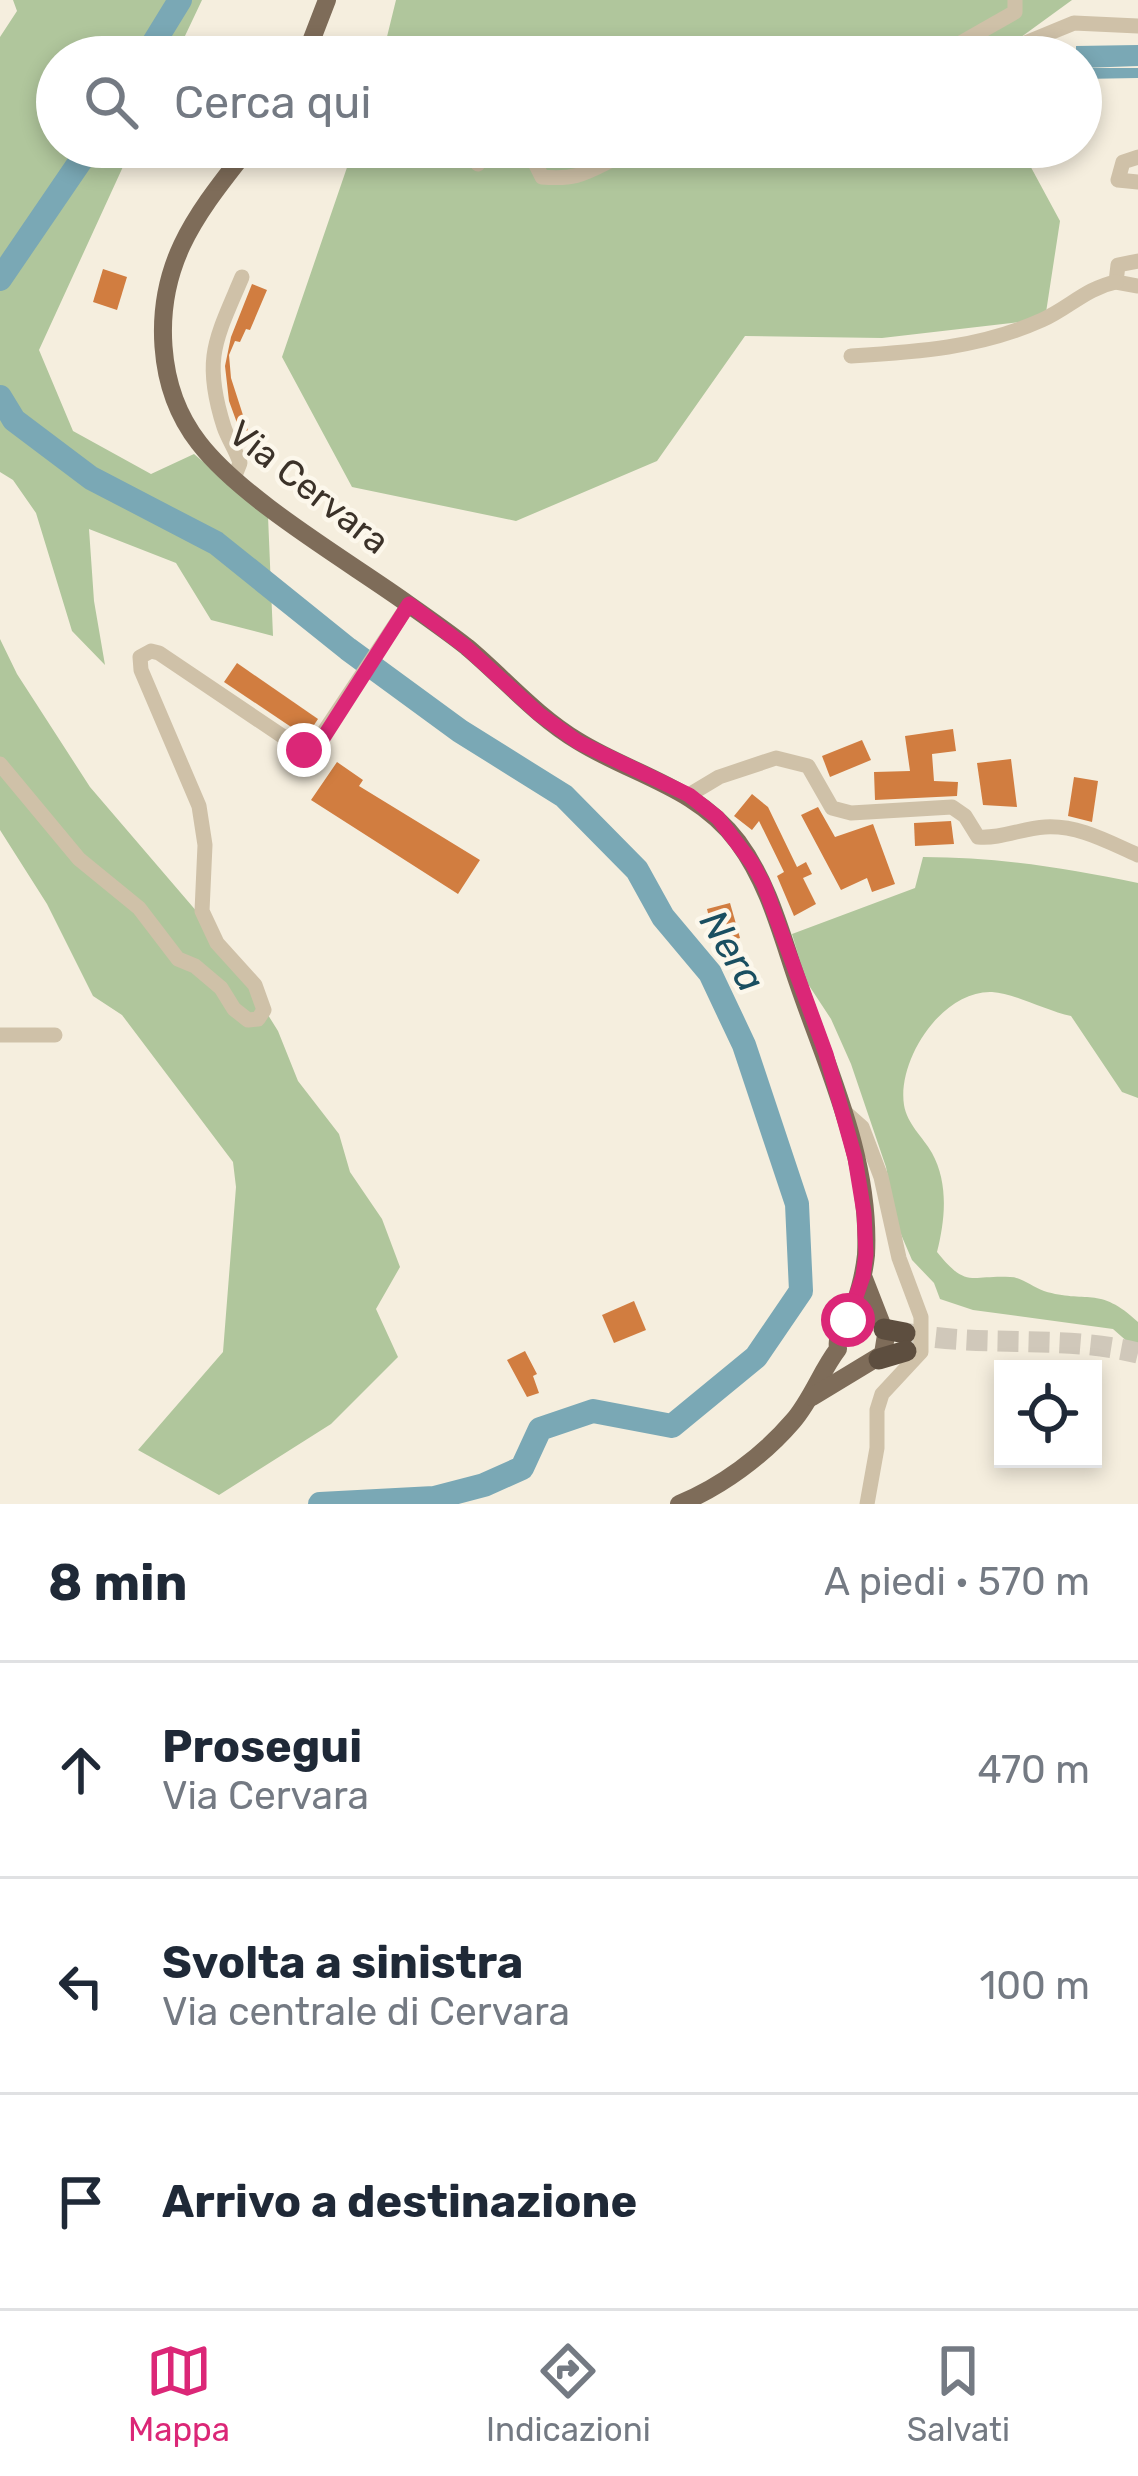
<!DOCTYPE html>
<html lang="it">
<head>
<meta charset="utf-8">
<style>
	body { margin:0; font-family:Rubik,sans-serif; background:#f6f6f7; color:#1f2937 }
	.controls { position:absolute; right:36px; bottom:36px; display:grid; overflow:hidden; border-radius:0px; box-shadow:0 6px 18px #0003 }
	.controls button { width:108px; height:108px; display:grid; place-items:center; padding:0; border:0; border-bottom:3px solid #e0e1e3; background:#fff; color:#1f2937; font:60px sans-serif }
	.stop { position:absolute; width:36px; height:36px; margin:-27px; border:9px solid #db2777; border-radius:50%; background:#fff }
	.stop.end { background:#db2777; border-color:#fff; box-shadow:0 3px 12px #0008 }
	.list { margin:0; padding:0; list-style:none }
	h2 { display:flex; justify-content:space-between; align-items:center; height:156px; margin:0; padding:0 48px; font-size:51px }
	h2 small { font-size:39px; font-weight:400; color:#747a83 }
	.list li { display:grid; grid-template-columns:78px 1fr auto; gap:36px; align-items:center; box-sizing:border-box; height:216px; padding:0 48px; border-top:3px solid #e0e1e3 }
	.list b { display:block; font-size:45px; white-space:nowrap }
	.list p { margin:0; font-size:39px; white-space:nowrap; color:#747a83 }
	.list em { font-size:39px; font-style:normal; color:#747a83 }
	.icon { flex:none; width:66px; height:66px; fill:none; stroke:currentColor; stroke-width:2; stroke-linecap:round; stroke-linejoin:round }
	.map { position:relative; flex:none; width:1138px; height:1504px; overflow:hidden }
	.search { position:absolute; background:#fff; box-shadow:0 6px 18px #0003; left:36px; right:36px; top:36px; height:132px; display:flex; align-items:center; gap:30px; box-sizing:border-box; padding:0 42px; border-radius:66px; color:#747a83; font-size:45px }
	.sheet { height:804px; background:#fff }
	nav { display:flex; justify-content:space-around; align-items:center; box-sizing:border-box; height:168px; border-top:3px solid #e0e1e3; background:#fff; font-size:33px; color:#747a83 }
	nav a { display:grid; justify-items:center; gap:6px }
	nav .on { color:#db2777 }
	.map>svg:first-child { display:block }
</style>
</head>
<body>
<div class="map">
<svg width="1138" height="1504" viewBox="0 0 1138 1504">
	<rect width="100%" height="100%" fill="#f5eede"/>
	<g fill="#b0c69c">
		<path d="M13 0H202L175 57H57V147H132L39 350 73 431 151 474 194 454 268 516 273 636 211 620 176 563 89 529 94 601 105 665 72 631 36 513 13 480 0 472V37L17 11Z"/>
		<path d="M396 0H1072L1002 51V57H382Z"/>
		<path d="M354 147H1020L1060 221 1045 319 882 338 745 336 657 461 516 521 352 487 282 357Z"/>
		<path d="M0 639 17 674 90 787 222 941 278 1031 298 1081 339 1134 350 1172 382 1219 400 1267 376 1309 398 1357 331 1424 219 1495 138 1450 223 1352 236 1187 233 1162 122 1015 93 996 47 904 0 830Z"/>
		<path d="M923 857C997 857 1065 868 1138 883V1098L1122 1092 1071 1016C1046 1011 1014 993 992 992 942 990 897 1060 904 1105 907 1124 923 1137 932 1153 949 1184 945 1220 937 1252 967 1289 969 1275 1010 1277 1022 1277 1032 1287 1044 1291 1086 1304 1099 1285 1138 1322V1351L1113 1329 973 1310 940 1299 934 1283 912 1260 897 1225 886 1167 851 1064 831 1019 806 981 792 934 915 888Z"/>
	</g>
	<path fill="#7aa8b5" d="M1138 45V66L1082 68H1138V78L1081 79V57H1076V46Z"/>
	<g fill="none" stroke-linecap="round" stroke-linejoin="round">
		<g stroke="#7aa8b5" stroke-width="24">
			<path d="M145 57 180 0"/>
			<path d="M0 279 90 147"/>
			<path d="M0 397 14 420 91 478 216 543 348 649 460 731 564 796 637 870 663 917 710 973 744 1045 797 1204 801 1291 756 1357 672 1426 593 1411 540 1429 522 1468 484 1485 434 1498 320 1504"/>
		</g>
	</g>
	<g fill="#d17d40">
		<path d="M103 269 127 277 117 310 93 302Z"/>
		<path d="M252 284 267 290 250 330 246 329 240 342 235 341 229 355 231 378 251 440 245 445 229 401 225 366 231 337Z"/>
		<path d="M237 663 318 719 306 737 224 682Z"/>
		<path d="M953 729 956 751 932 754 934 781 958 782 957 796 875 800 874 772 910 771 905 736Z"/>
		<path d="M862 740 871 760 830 777 822 756Z"/>
		<path d="M1011 759 1017 807 983 805 977 763Z"/>
		<path d="M337 762 363 780 359 786 480 860 458 894 311 800Z"/>
		<path d="M1074 777 1098 781 1092 822 1068 816Z"/>
		<path d="M752 794 768 807 797 867 806 862 812 874 803 878 816 904 794 916 777 876 784 872 759 821 752 830 734 816Z"/>
		<path d="M818 807 835 837 873 824 895 884 872 892 867 878 841 890 801 815Z"/>
		<path d="M951 821 954 844 915 846 914 823Z"/>
		<path d="M730 903 740 938 716 944 707 909Z"/>
		<path d="M634 1301 646 1330 614 1343 602 1315Z"/>
		<path d="M525 1351 537 1374 533 1376 539 1393 527 1397 507 1360Z"/>
	</g>
	<g fill="none" stroke-linecap="round" stroke-linejoin="round">
		<path stroke="#d0c8ba" stroke-width="21" stroke-dasharray="21 10" stroke-linecap="butt" d="M905 1333C983 1348 1061 1334 1138 1353"/>
		<g stroke="#cfc1a8" stroke-width="15">
			<path d="M924 57 950 49 1015 12V0"/>
			<path d="M991 57 1074 23 1138 26"/>
			<path d="M527 147 542 177C578 180 585 173 616 158 632 151 655 150 673 147"/>
			<path d="M1138 157 1123 162 1118 180 1138 182"/>
			<path d="M478 164 488 147"/>
			<path d="M1138 261 1118 265 1116 282 1138 286"/>
			<path d="M851 356C917 352 980 348 1042 320 1069 308 1086 288 1116 282"/>
			<path d="M234 478 240 463C236 450 228 439 224 427 202 358 216 339 242 277"/>
			<path d="M0 764 79 859 139 908 178 959 195 966 221 988 234 1009 248 1020 258 1019 264 1010 255 985 217 943 202 911 205 845 199 806 141 670 140 657 151 651 159 653 300 748 312 750 409 604"/>
			<path d="M689 795 719 777 776 758 808 766 832 808 851 813 952 807 965 816 978 837C1002 839 1022 828 1045 827 1079 825 1108 842 1138 855"/>
			<path d="M0 1035H55"/>
			<path d="M845 1112 862 1127 881 1177 899 1258 921 1317V1352L882 1394 877 1410V1448L867 1504"/>
		</g>
		<g stroke="#7e6c59" stroke-width="18">
			<path d="M305 57 327 0"/>
			<path d="M249 147C225 178 199 209 182 245 153 307 156 388 199 443 243 500 348 561 408 604 428 618 448 632 467 647 504 678 536 716 578 741 633 775 697 787 738 842 769 884 781 934 798 983 828 1071 871 1159 866 1255 864 1274 858 1299 849 1317 843 1329 836 1333 838 1349 821 1371 812 1399 793 1421 763 1456 721 1487 679 1504"/>
			<path d="M812 1397 883 1354 886 1335 863 1276"/>
		</g>
		<g stroke="#5d4e3f" stroke-width="21">
			<path d="M884 1329 905 1333"/>
			<path d="M879 1359 906 1351"/>
		</g>
	</g>
	<g fill="none" stroke-linecap="round" stroke-linejoin="round">
		<path stroke="#db2777" stroke-width="15" d="M304 750 318 746 409 604 466 647 539 714 578 742 689 795 718 818 752 863 764 885 826 1054 855 1158 864 1213 866 1254 863 1276 848 1320"/>
	</g>
	<g text-anchor="middle" dominant-baseline="central" stroke-width="9" stroke-linejoin="round" paint-order="stroke">
		<g font-size="36" fill="#3b3229" stroke="#fcf7eb">
			<text transform="translate(309 487) rotate(38)">Via Cervara</text>
		</g>
		<g font-size="39" font-style="italic" fill="#1a4f61" stroke="#fcf7eb">
			<text transform="translate(732 951) rotate(59)">Nera</text>
		</g>
	</g>
</svg>
<div class="controls">
<button><svg class="icon" aria-label="locate" viewBox="0 0 24 24"><circle cx="12" cy="12" r="6"/><path d="M12 2v4M12 18v4M2 12h4M18 12h4"/></svg></button>
</div>
<div class="stop" style="left:848px;top:1320px"></div>
<div class="stop end" style="left:304px;top:750px"></div>
<div class="search"><svg class="icon" aria-label="search" viewBox="0 0 24 24"><circle cx="10" cy="10" r="6"/><path d="M15 15l6 6"/></svg>Cerca qui</div>
</div>
<section class="sheet">
<h2>8 min<small>A piedi · 570 m</small></h2>
<ul class="list">
<li><svg class="icon" aria-label="ahead" viewBox="0 0 24 24"><path d="M12 20V5M6 11l6-6 6 6"/></svg><div><b>Prosegui</b><p>Via Cervara</p></div><em>470 m</em></li>
<li><svg class="icon" aria-label="left" viewBox="0 0 24 24"><path d="M17 20v-9H6M10 6l-5 5 5 5"/></svg><div><b>Svolta a sinistra</b><p>Via centrale di Cervara</p></div><em>100 m</em></li>
<li><svg class="icon" aria-label="arrive" viewBox="0 0 24 24"><path d="M6 21V4h12l-3 4 3 4H6"/></svg><div><b>Arrivo a destinazione</b></div></li>
</ul>
</section>
<nav>
<a class="on"><svg class="icon" aria-label="map" viewBox="0 0 24 24"><path d="M3 6l6-2 6 2 6-2v14l-6 2-6-2-6 2zM9 4v14M15 6v14"/></svg>Mappa</a>
<a><svg class="icon" aria-label="directions" viewBox="0 0 24 24"><path d="M12 3l9 9-9 9-9-9zM9 14v-3h6M13 9l2 2-2 2"/></svg>Indicazioni</a>
<a><svg class="icon" aria-label="saved" viewBox="0 0 24 24"><path d="M7 4h10v16l-5-4-5 4z"/></svg>Salvati</a>
</nav>
</body>
</html>
